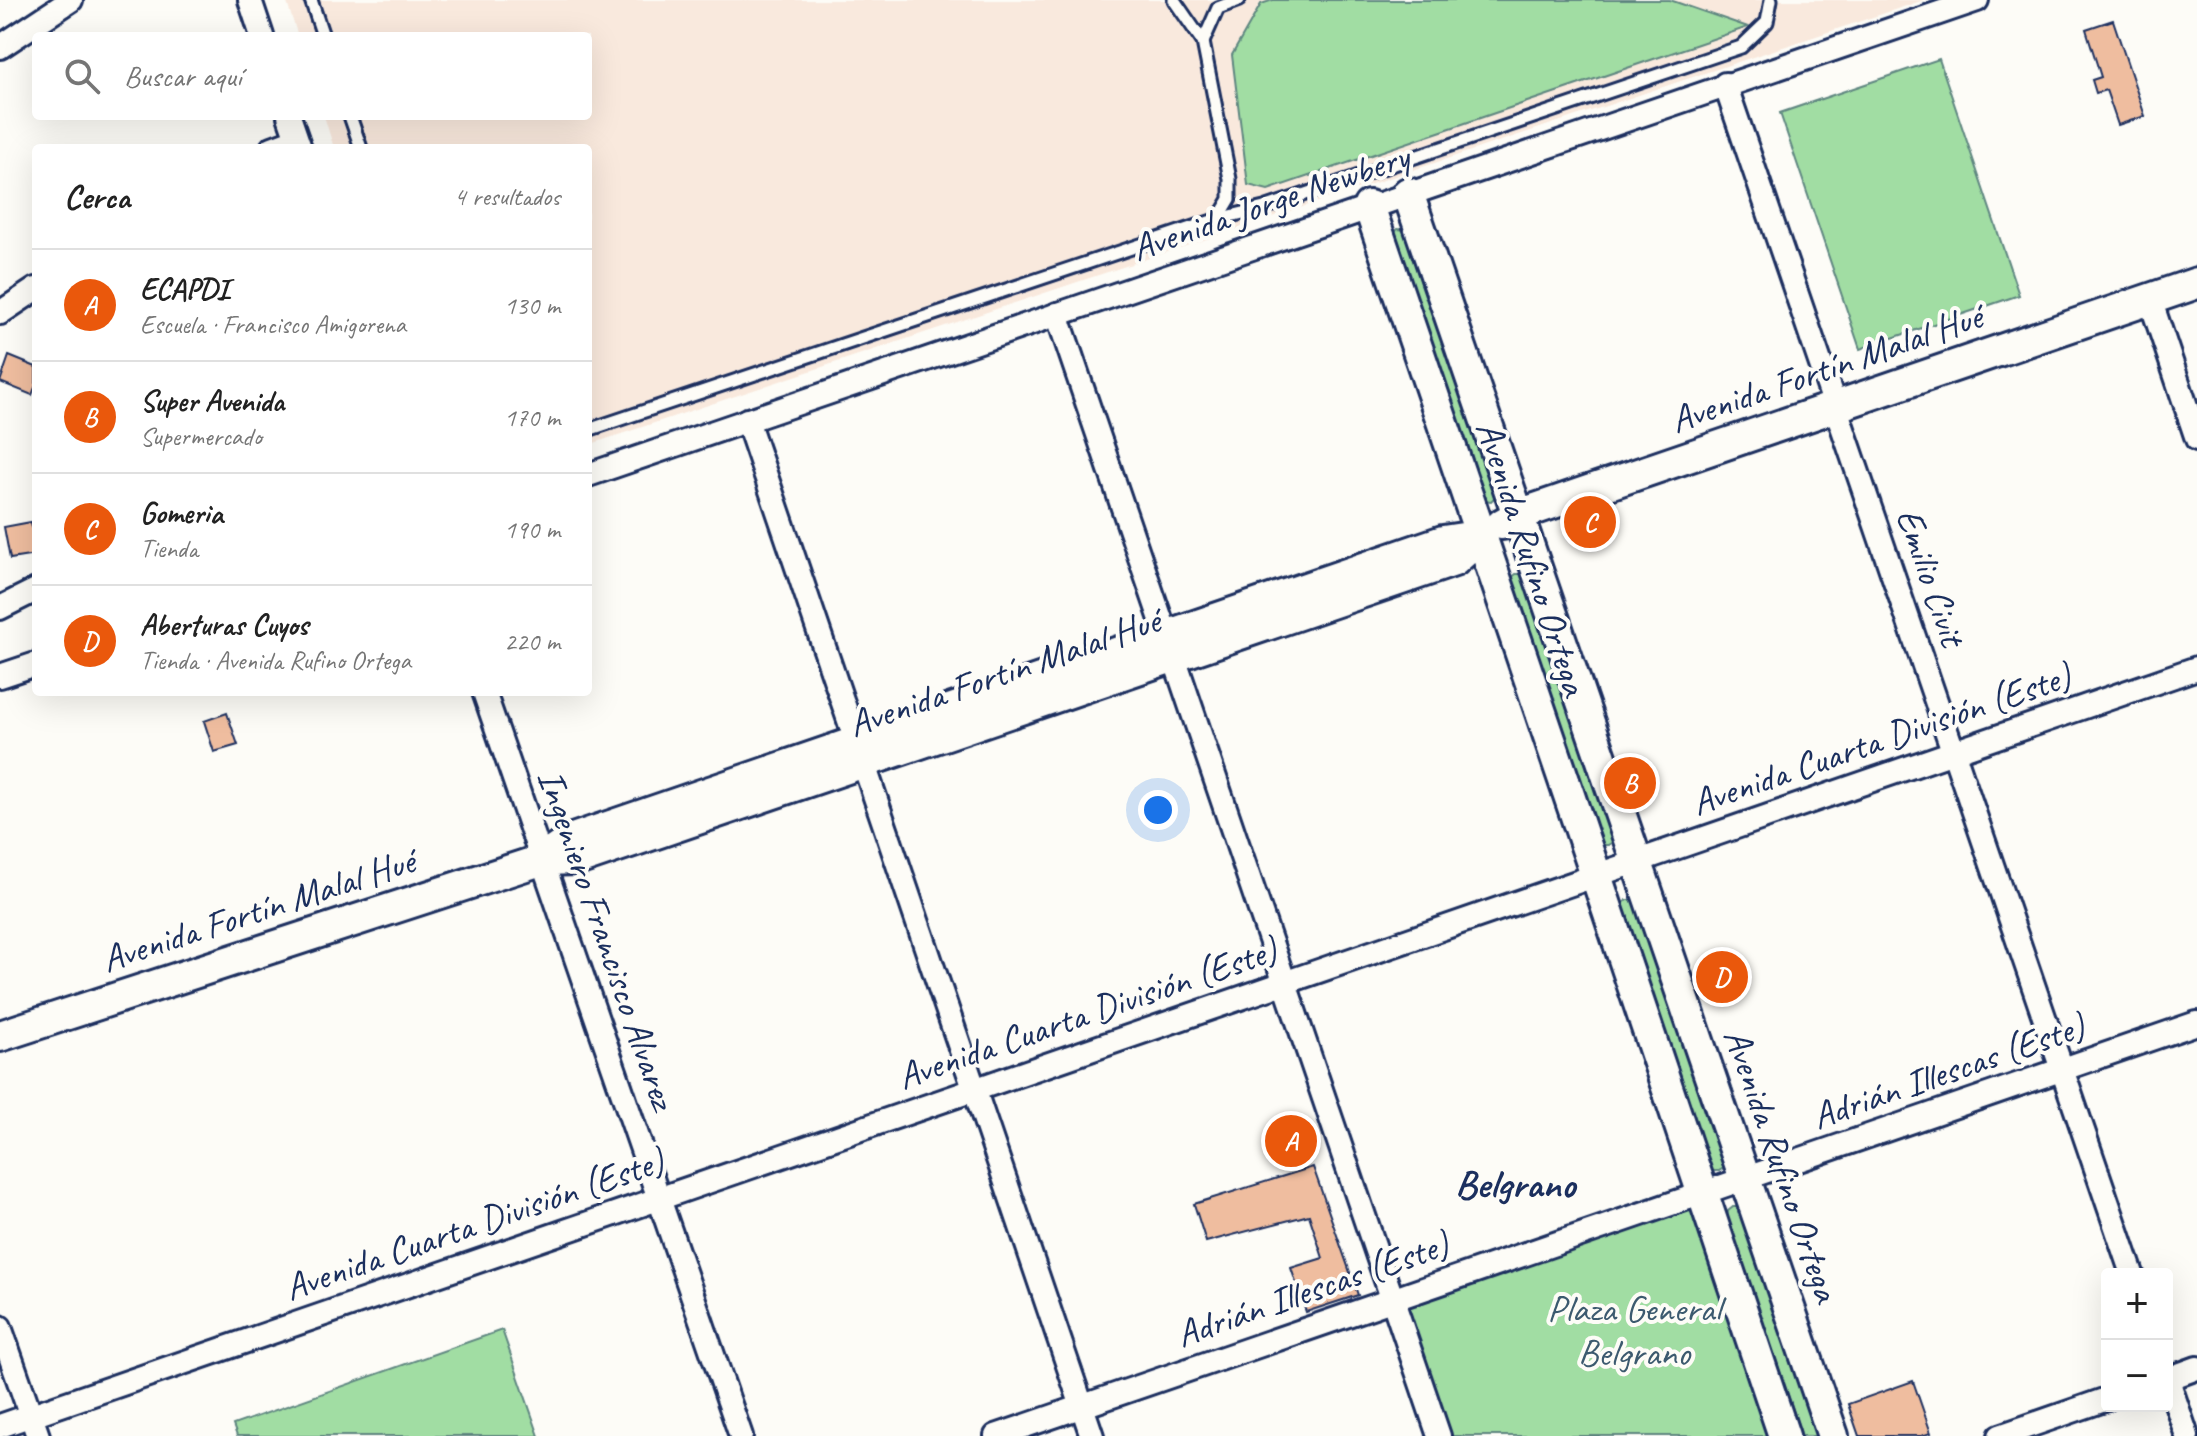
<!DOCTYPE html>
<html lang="es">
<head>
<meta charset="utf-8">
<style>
	body { margin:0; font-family:Caveat,sans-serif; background:#f2f2f2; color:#222 }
	.controls { position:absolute; right:24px; bottom:24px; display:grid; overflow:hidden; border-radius:8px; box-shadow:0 8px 32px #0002 }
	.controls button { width:72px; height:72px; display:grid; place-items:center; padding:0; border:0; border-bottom:2px solid #e0e0e0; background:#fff; color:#222; font:40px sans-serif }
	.you { position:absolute; left:1158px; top:810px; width:28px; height:28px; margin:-20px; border:6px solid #fff; border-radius:50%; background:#1a73e8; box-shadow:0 0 0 12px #1a73e833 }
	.badge { display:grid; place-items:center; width:52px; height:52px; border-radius:50%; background:#ea580c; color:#fff; font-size:26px; font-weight:700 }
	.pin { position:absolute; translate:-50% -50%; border:4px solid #fff; box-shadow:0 2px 8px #0006 }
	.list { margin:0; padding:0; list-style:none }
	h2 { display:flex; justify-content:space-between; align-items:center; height:104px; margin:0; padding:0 32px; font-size:34px }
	h2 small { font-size:26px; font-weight:400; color:#767676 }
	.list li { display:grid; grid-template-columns:52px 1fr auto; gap:24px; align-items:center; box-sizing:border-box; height:112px; padding:0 32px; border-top:2px solid #e0e0e0 }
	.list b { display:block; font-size:30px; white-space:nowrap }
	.list p { margin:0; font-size:26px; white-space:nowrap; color:#767676 }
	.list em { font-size:26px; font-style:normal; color:#767676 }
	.icon { flex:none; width:44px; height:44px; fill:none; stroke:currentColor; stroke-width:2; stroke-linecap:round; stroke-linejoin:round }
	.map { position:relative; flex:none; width:2197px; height:1436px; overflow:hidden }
	.search { position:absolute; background:#fff; box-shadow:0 8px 32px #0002; left:32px; top:32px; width:560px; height:88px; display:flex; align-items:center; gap:20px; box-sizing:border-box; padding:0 28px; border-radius:8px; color:#767676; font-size:30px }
	.panel { position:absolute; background:#fff; box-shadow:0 8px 32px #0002; left:32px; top:144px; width:560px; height:552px; border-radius:8px }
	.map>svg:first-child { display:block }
</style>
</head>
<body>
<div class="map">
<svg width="2197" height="1436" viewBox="0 0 2197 1436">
	<rect width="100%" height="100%" fill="#fdfcf7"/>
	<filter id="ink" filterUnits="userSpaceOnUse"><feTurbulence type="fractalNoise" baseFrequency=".0125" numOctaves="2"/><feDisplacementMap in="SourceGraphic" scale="16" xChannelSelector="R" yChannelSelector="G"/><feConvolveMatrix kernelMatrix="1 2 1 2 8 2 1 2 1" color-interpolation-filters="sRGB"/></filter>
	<g filter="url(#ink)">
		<path fill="#f9e9dd" d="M286 0H1924L588 445V148H334L324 116H588V36H298Z"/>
		<g fill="#a1dda3" stroke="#5e8680" stroke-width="2">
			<path d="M1273 0H1670L1748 27 1268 190 1248 185 1232 55 1261 4Z"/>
			<path d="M1939 59 2019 295 1860 349 1780 113Z"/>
			<path d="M1398 229 1405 230 1496 496 1491 501 1484 500 1393 233Z"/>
			<path d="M1516 574H1523L1614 841 1608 845H1602L1597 839 1511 578Z"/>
			<path d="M1627 900H1635L1726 1160 1725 1167 1719 1171H1713L1708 1165 1621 911 1622 904Z"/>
			<path d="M1702 1193 1784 1436H1439L1393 1300Z"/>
			<path d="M1733 1207H1740L1821 1436H1802L1727 1218 1728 1211Z"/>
			<path d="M502 1330 539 1436H237L233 1425Z"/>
		</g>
		<g fill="#efbd9f" stroke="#1b2f5e" stroke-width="2">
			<path d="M2113 20 2145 116 2118 125 2106 90 2096 93 2092 80 2101 77 2086 29Z"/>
			<path d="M9 356 36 367V385L32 395 0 382Z"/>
			<path d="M31 522 36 555 10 559 4 527Z"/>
			<path d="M227 713 238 745 214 752 204 721Z"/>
			<path d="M1734 961 1741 982 1709 992 1703 971Z"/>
			<path d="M1313 1167 1358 1295 1306 1312 1291 1268 1323 1258 1309 1215 1206 1242 1194 1204Z"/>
			<path d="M1913 1381 1931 1433 1921 1436H1859L1848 1404Z"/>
		</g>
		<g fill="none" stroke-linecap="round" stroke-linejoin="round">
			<defs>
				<g id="lane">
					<path d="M311 0 323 36"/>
					<path d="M1203 42 1218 8 1239 0"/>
					<path d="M350 116 361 148"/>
					<path d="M1218 219 1264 208 1741 47 1767 22 1771 0"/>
					<path d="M588 430 1218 219 1230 199V179L1203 42 1174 0"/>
				</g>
				<g id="street">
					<path d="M250 0 262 36"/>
					<path d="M0 47 71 0"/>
					<path d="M1725 84 2132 1274"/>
					<path d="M289 116 300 148"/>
					<path d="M272 148 296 139"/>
					<path d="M2150 299 2197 439"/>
					<path d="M0 313 36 289"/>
					<path d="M1057 314 1439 1436"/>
					<path d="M747 420 1092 1436"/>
					<path d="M588 475 1977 0"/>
					<path d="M0 608 36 590"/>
					<path d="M0 676 36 664"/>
					<path d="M484 692 741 1436"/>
					<path d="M0 1327 38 1436"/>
					<path d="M2167 1377 2187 1436"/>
					<path d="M2167 1379 2197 1368"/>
					<path d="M0 1426 2197 668"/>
					<path d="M996 1436 2197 1023"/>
					<path d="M2000 1436 2107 1399"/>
				</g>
				<g id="secondary">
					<path d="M1408 193 1833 1436"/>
					<path d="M1369 206C1511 615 1645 1026 1784 1436"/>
					<path d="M1502 524 1518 515 2197 283"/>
					<path d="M0 1036 541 860 580 859 1454 561 1483 535 1443 541 570 840 541 860"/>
				</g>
			</defs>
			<use href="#lane" stroke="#1b2f5e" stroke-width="17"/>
			<use href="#street" stroke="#1b2f5e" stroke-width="28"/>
			<use href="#secondary" stroke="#1b2f5e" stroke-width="36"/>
			<use href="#lane" stroke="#fdfcf7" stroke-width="11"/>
			<use href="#street" stroke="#fdfcf7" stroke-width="22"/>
			<use href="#secondary" stroke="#fdfcf7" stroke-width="30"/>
		</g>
	</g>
	<g text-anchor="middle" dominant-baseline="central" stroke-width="8" stroke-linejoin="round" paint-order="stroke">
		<g font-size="38" fill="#1b2f5e" stroke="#fdfcf7">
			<text transform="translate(1270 202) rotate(-19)">Avenida Jorge Newbery</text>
			<text transform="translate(1826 368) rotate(-19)">Avenida Fortín Malal Hué</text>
			<text transform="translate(1532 558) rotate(72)">Avenida Rufino Ortega</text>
			<text transform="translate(1931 577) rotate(71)">Emilio Civit</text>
			<text transform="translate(1004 672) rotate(-19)">Avenida Fortín Malal Hué</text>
			<text transform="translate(1881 739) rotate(-19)">Avenida Cuarta División (Este)</text>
			<text transform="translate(258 910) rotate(-18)">Avenida Fortín Malal Hué</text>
			<text transform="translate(607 939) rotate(71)">Ingeniero Francisco Alvarez</text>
			<text transform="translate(1087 1013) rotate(-19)">Avenida Cuarta División (Este)</text>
			<text transform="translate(1948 1071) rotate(-19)">Adrián Illescas (Este)</text>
			<text transform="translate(1782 1165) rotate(71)">Avenida Rufino Ortega</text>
			<text transform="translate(474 1224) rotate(-19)">Avenida Cuarta División (Este)</text>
			<text transform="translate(1312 1289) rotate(-19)">Adrián Illescas (Este)</text>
		</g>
		<g font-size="38" fill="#3c5a6f" stroke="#fdfcf7">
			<text x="1634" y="1308">Plaza General<tspan x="1634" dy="44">Belgrano</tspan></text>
		</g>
		<g font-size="40" font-weight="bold" fill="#1b2f5e" stroke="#fdfcf7">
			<text x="1515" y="1184">Belgrano</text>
		</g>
	</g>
</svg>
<div class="controls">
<button>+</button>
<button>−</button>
</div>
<div class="you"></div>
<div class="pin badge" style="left:1291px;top:1141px">A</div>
<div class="pin badge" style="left:1630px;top:783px">B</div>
<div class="pin badge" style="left:1590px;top:522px">C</div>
<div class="pin badge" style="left:1722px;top:977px">D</div>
<div class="search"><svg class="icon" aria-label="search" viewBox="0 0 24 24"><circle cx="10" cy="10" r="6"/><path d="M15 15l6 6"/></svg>Buscar aquí</div>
<section class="panel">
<h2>Cerca<small>4 resultados</small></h2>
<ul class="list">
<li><span class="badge">A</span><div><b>ECAPDI</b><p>Escuela · Francisco Amigorena</p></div><em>130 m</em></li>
<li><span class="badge">B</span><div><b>Super Avenida</b><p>Supermercado</p></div><em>170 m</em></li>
<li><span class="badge">C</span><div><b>Gomeria</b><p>Tienda</p></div><em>190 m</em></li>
<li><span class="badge">D</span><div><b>Aberturas Cuyos</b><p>Tienda · Avenida Rufino Ortega</p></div><em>220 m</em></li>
</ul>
</section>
</div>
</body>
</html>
